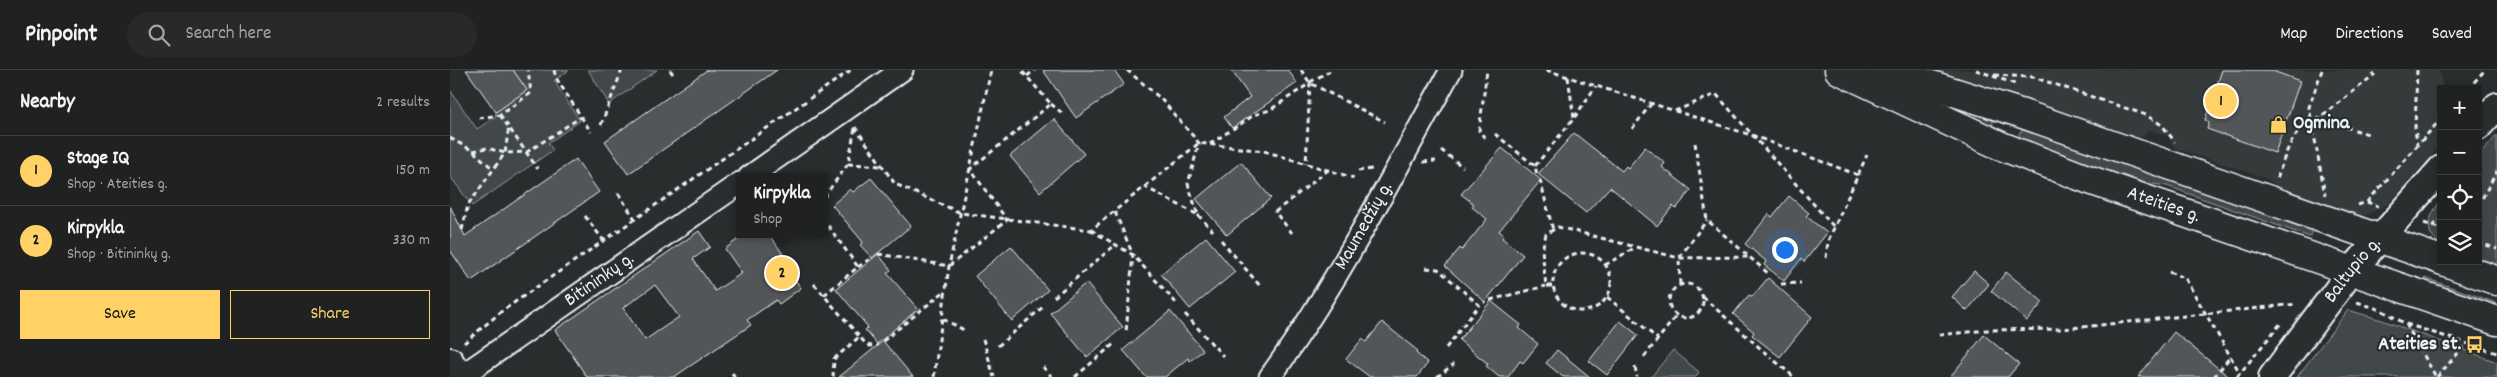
<!DOCTYPE html>
<html lang="en">
<head>
<meta charset="utf-8">
<style>
	body { margin:0; font-family:Dekko,sans-serif; background:#282a2a; color:#f1f3f6 }
	.controls { position:absolute; right:15px; top:15px; display:grid; overflow:hidden; border-radius:0px; box-shadow:0 2px 8px #0003 }
	.controls button { width:45px; height:45px; display:grid; place-items:center; padding:0; border:0; border-bottom:1px solid #3d3f40; background:#202222; color:#f1f3f6; font:25px sans-serif }
	.you { position:absolute; left:1334px; top:179px; width:18px; height:18px; margin:-12px; border:4px solid #fff; border-radius:50%; background:#1a73e8; box-shadow:0 0 0 8px #1a73e833 }
	.badge { display:grid; place-items:center; width:32px; height:32px; border-radius:50%; background:#ffd166; color:#111; font-size:16px; font-weight:700 }
	.pin { position:absolute; translate:-50% -50%; border:2px solid #fff; box-shadow:0 1px 5px #0006 }
	.popup { position:absolute; left:286px; top:103px; width:92px; height:65px; box-sizing:border-box; display:grid; place-content:center; border-radius:0px; background:#202222; filter:drop-shadow(0 1px 4px #0005); font-size:16px; white-space:nowrap; color:#a2a4a5 }
	.popup b { font-size:19px; color:#f1f3f6 }
	.popup::after { content:''; position:absolute; left:50%; top:100%; margin-left:-10px; border:10px solid transparent; border-top-color:#202222 }
	.list { margin:0; padding:0; list-style:none }
	h2 { display:flex; justify-content:space-between; align-items:center; height:65px; margin:0; padding:0 20px; font-size:21px }
	h2 small { font-size:16px; font-weight:400; color:#a2a4a5 }
	.list li { display:grid; grid-template-columns:32px 1fr auto; gap:15px; align-items:center; box-sizing:border-box; height:70px; padding:0 20px; border-top:1px solid #3d3f40 }
	.list b { display:block; font-size:19px; white-space:nowrap }
	.list p { margin:0; font-size:16px; white-space:nowrap; color:#a2a4a5 }
	.list em { font-size:16px; font-style:normal; color:#a2a4a5 }
	.actions { display:flex; gap:10px; padding:15px 20px }
	.actions a { flex:1; padding:11px 0; border:1px solid #ffd166; border-radius:0px; text-align:center; font-size:18px; color:#ffd166 }
	.actions .main { background:#ffd166; color:#111 }
	.icon { flex:none; width:28px; height:28px; fill:none; stroke:currentColor; stroke-width:2; stroke-linecap:round; stroke-linejoin:round }
	.map { position:relative; flex:none; width:2047px; height:307px; overflow:hidden }
	header { display:flex; align-items:center; gap:30px; box-sizing:border-box; height:70px; padding:0 25px; background:#202222; border-bottom:1px solid #3d3f40 }
	header strong { font-size:24px }
	nav { display:flex; gap:28px; margin-inline-start:auto; font-size:18px }
	.search { width:350px; height:45px; background:#282a2a; display:flex; align-items:center; gap:12px; box-sizing:border-box; padding:0 18px; border-radius:28px; color:#a2a4a5; font-size:19px }
	main { display:flex }
	aside { flex:1; background:#202222 }
	.map>svg:first-child { display:block }
</style>
</head>
<body>
<header>
<strong>Pinpoint</strong>
<div class="search"><svg class="icon" aria-label="search" viewBox="0 0 24 24"><circle cx="10" cy="10" r="6"/><path d="M15 15l6 6"/></svg>Search here</div>
<nav><a>Map</a><a>Directions</a><a>Saved</a></nav>
</header>
<main>
<aside>
<h2>Nearby<small>2 results</small></h2>
<ul class="list">
<li><span class="badge">1</span><div><b>Stage IQ</b><p>Shop · Ateities g.</p></div><em>150 m</em></li>
<li><span class="badge">2</span><div><b>Kirpykla</b><p>Shop · Bitininkų g.</p></div><em>330 m</em></li>
</ul>
<div class="actions"><a class="main">Save</a><a>Share</a></div>
</aside>
<div class="map">
<svg width="2047" height="307" viewBox="0 0 2047 307">
	<rect width="100%" height="100%" fill="#2a2d2e"/>
	<filter id="ink" filterUnits="userSpaceOnUse"><feTurbulence type="fractalNoise" baseFrequency=".02" numOctaves="2"/><feDisplacementMap in="SourceGraphic" scale="10" xChannelSelector="R" yChannelSelector="G"/><feConvolveMatrix kernelMatrix="1 2 1 2 8 2 1 2 1" color-interpolation-filters="sRGB"/></filter>
	<g filter="url(#ink)">
		<path fill="#363a3b" d="M1486 0H1989L1993 19H1991V75L1939 133 1917 145H1899L1837 123 1816 108 1725 78 1718 66 1699 60 1691 68 1681 69Z"/>
		<g fill="#424648" stroke="#959ca0">
			<path d="M63 0H119L104 11 130 51 98 73 103 80 22 136 0 106V20L27 59 45 47 46 42 77 20Z"/>
			<path d="M138 0H207L159 34Z"/>
			<path d="M1492 32 1543 49V54L1539 58 1534 57Z"/>
			<path d="M1575 59H1579L1863 160 1860 167 1717 116 1682 111 1570 71 1569 63Z"/>
			<path d="M2047 65V194L2028 188V87Z"/>
			<path d="M1991 131V174C1972 164 1979 144 1991 131Z"/>
			<path d="M1975 208 2047 233V239L1973 214Z"/>
			<path d="M1898 240 1932 250 2047 292V307H1847Z"/>
			<path d="M1223 280 1249 302 1246 307H1201Z"/>
		</g>
		<g fill="#535759" stroke="#e8f1f8" fill-rule="evenodd">
			<path d="M16 0H63L77 20 46 42Z"/>
			<path d="M257 0H327L178 104 155 71Z"/>
			<path d="M593 0H664L674 14 626 48Z"/>
			<path d="M781 0H838L847 13 782 58 774 47 800 27Z"/>
			<path d="M1772 0H1820L1850 11 1825 83 1757 59 1759 52 1755 50Z"/>
			<path d="M604 49 634 84 590 122 560 86Z"/>
			<path d="M1124 63 1172 101 1176 96 1178 98 1195 77 1215 93 1212 97 1241 120 1226 139 1223 136 1207 156 1160 117 1136 143 1088 104Z"/>
			<path d="M1052 78 1091 110 1049 161 1054 165 1052 168 1073 185 1035 232 995 196 1010 178 1012 180 1037 149 1022 137 1024 134 1011 124Z"/>
			<path d="M126 89 149 122 21 211 0 180V136L15 166Z"/>
			<path d="M791 92 821 128 777 165 746 129Z"/>
			<path d="M421 108 461 156 422 188 410 175 413 172 382 135 400 119 403 122Z"/>
			<path d="M1339 126 1359 143 1356 146 1377 163 1354 192 1351 189 1334 211 1314 195 1316 191 1295 174 1319 144 1322 147Z"/>
			<path d="M249 161 260 177 243 189 265 221 292 203 275 179 295 164H319L333 184 329 187 351 218 329 234 326 230 297 250 301 255 224 307H137L105 260ZM205 215 229 247 195 270 173 238Z"/>
			<path d="M756 167 785 202 740 239 711 204Z"/>
			<path d="M561 176 598 220 562 251 525 206Z"/>
			<path d="M428 184 441 200 437 203 468 239 427 274 415 260 418 257 386 219Z"/>
			<path d="M1524 201 1539 214 1517 241 1502 227Z"/>
			<path d="M1556 202 1593 232 1577 251 1541 221Z"/>
			<path d="M1318 208 1362 247 1330 287 1302 265 1304 262 1283 244 1299 225 1302 227Z"/>
			<path d="M636 213 673 257 637 287 600 243Z"/>
			<path d="M1041 231 1071 255 1069 258 1088 274 1073 293 1070 291 1058 307H1049L1036 296 1038 294 1009 270Z"/>
			<path d="M720 241 753 280 740 291 738 288 715 307H696L673 280Z"/>
			<path d="M1170 251 1188 265 1157 305 1139 291Z"/>
			<path d="M932 252 968 281 966 283 978 293 967 307H920L896 289 912 269 916 272Z"/>
			<path d="M1724 262 1779 307H1688Z"/>
			<path d="M1534 265 1569 294 1558 307H1500Z"/>
			<path d="M433 271 463 307H389Z"/>
			<path d="M1107 280 1140 307H1113L1096 293Z"/>
		</g>
		<g fill="none" stroke-linecap="round" stroke-linejoin="round">
			<defs>
				<g id="minor">
					<path d="M299 107 452 0"/>
					<path id="s1" d="M10 307 290 113"/>
					<path id="s2" d="M820 307C889 211 943 104 1001 0"/>
				</g>
				<g id="tertiary">
					<path d="M2028 57 2047 36"/>
					<path d="M0 291 10 307"/>
					<path id="s3" d="M1822 307 1903 199 1991 99"/>
				</g>
				<g id="primary">
					<path id="s4" d="M1389 0 1551 76 1637 109 2047 251"/>
					<path d="M1434 0 1570 43 1991 190"/>
					<path d="M1993 191 2047 211"/>
				</g>
			</defs>
			<use href="#minor" stroke="#e8f1f8" stroke-width="25"/>
			<use href="#tertiary" stroke="#e8f1f8" stroke-width="30"/>
			<use href="#primary" stroke="#e8f1f8" stroke-width="31"/>
			<g stroke="#e8f1f8" stroke-width="3" stroke-dasharray="5 4" stroke-linecap="butt">
				<path d="M104 0 106 8 141 62"/>
				<path d="M220 0 223 4"/>
				<path d="M677 0 710 28 749 73 738 114 748 145 695 117"/>
				<path d="M851 0 860 13 935 52"/>
				<path d="M1096 0 1304 66 1408 105"/>
				<path d="M1526 0 1568 15"/>
				<path d="M1872 0 1859 37 1875 125"/>
				<path d="M1967 0 1965 59 1967 74"/>
				<path d="M1544 5 1583 7 1696 45 1712 55 1725 72"/>
				<path d="M577 6 585 0"/>
				<path d="M1118 7 1124 48"/>
				<path d="M860 12 882 0"/>
				<path d="M2018 19 2035 0"/>
				<path d="M601 34 612 43"/>
				<path d="M1225 41 1266 24 1384 157"/>
				<path d="M50 45 88 99"/>
				<path d="M29 48 50 45 81 23 78 0"/>
				<path d="M1870 49 1918 64"/>
				<path d="M151 55 172 0"/>
				<path d="M405 57 445 114 511 143 641 160 749 73 814 81 904 108"/>
				<path d="M1182 59 1201 34"/>
				<path d="M1045 64 1085 96 1087 105"/>
				<path d="M0 68 23 81 42 98"/>
				<path d="M1035 68 1029 61 1037 0"/>
				<path d="M1245 73 1257 150 1320 205"/>
				<path d="M760 74 804 45 820 40 860 13 856 94"/>
				<path d="M991 80 1013 97"/>
				<path d="M23 81 37 78 55 83 77 82 131 47"/>
				<path d="M973 92 986 91"/>
				<path d="M398 94 432 96"/>
				<path d="M1085 96 1124 48 1146 16"/>
				<path d="M908 101 922 99"/>
				<path d="M1827 108C1837 82 1841 58 1870 48L1925 4"/>
				<path d="M1090 110 1103 160"/>
				<path d="M168 123 185 149"/>
				<path d="M374 127 398 94 405 58"/>
				<path d="M1917 132 1991 49"/>
				<path d="M1908 135 1917 132 1928 136"/>
				<path d="M2028 136 2047 101"/>
				<path d="M665 142 683 185 676 262"/>
				<path d="M748 145 763 161"/>
				<path d="M135 146 154 171"/>
				<path d="M1974 153 1991 159"/>
				<path d="M1982 156 1991 150"/>
				<path d="M12 160 18 135 55 83 59 56"/>
				<path d="M641 160 683 185 727 234"/>
				<path d="M842 163 825 142 878 100"/>
				<path d="M771 170 811 217"/>
				<path d="M2028 172 2047 179"/>
				<circle cx="1132" cy="212" r="29"/>
				<path d="M428 184 499 196 557 150 520 99 601 34 571 0"/>
				<path d="M1376 188 1378 171 1417 85"/>
				<path d="M1155 195 1186 177"/>
				<path d="M408 197 421 188"/>
				<path d="M976 198 988 199 1029 235 1035 232"/>
				<path d="M1719 202 1735 208 1790 303"/>
				<circle cx="1236" cy="231" r="17"/>
				<path d="M364 214 415 273 420 276 428 275"/>
				<path d="M1230 214 1229 188 1257 150"/>
				<path d="M1331 214 1351 213"/>
				<path d="M1102 216H1096L1092 180 1096 164 1108 157 1229 188 1299 187"/>
				<path d="M374 225 408 197 374 150"/>
				<path d="M604 227 665 175"/>
				<path d="M1157 227 1208 269"/>
				<path d="M1253 227 1321 288"/>
				<path d="M1040 230 1096 216"/>
				<path d="M1907 232 1931 240 1956 254 2047 283"/>
				<path d="M735 244 773 286"/>
				<path d="M493 249 516 261"/>
				<path d="M1956 254 1986 307"/>
				<path d="M1489 265 1537 260 1613 259 1847 234"/>
				<path d="M533 269 544 307"/>
				<path d="M433 271 496 220"/>
				<path d="M14 273 52 241 401 0"/>
				<path d="M548 276 594 236"/>
				<path d="M996 278 1029 235"/>
				<path d="M1194 287 1227 245"/>
				<path d="M1325 291 1344 307"/>
				<path d="M593 297 602 307"/>
				<path d="M1185 297 1187 307"/>
				<path d="M282 303 285 307"/>
				<path d="M383 307 384 289 409 267"/>
				<path d="M484 307 499 196 541 0"/>
				<path d="M625 307 666 272"/>
				<path d="M987 307 1004 294"/>
				<path d="M1764 307 1780 287"/>
				<path d="M1787 307 1831 253"/>
				<path d="M1987 307 2017 273"/>
			</g>
			<use href="#minor" stroke="#2a2d2e" stroke-width="21"/>
			<use href="#tertiary" stroke="#2a2d2e" stroke-width="26"/>
			<use href="#primary" stroke="#2a2d2e" stroke-width="28"/>
		</g>
	</g>
	<defs>
		<symbol id="shop-bare" viewBox="-9 -9 18 18"><path d="M-5-2.5h2.3a2.7 3.5 0 0 1 5.4 0H5L5.5 6h-11ZM-1.5-2.5h3a1.5 2.3 0 0 0-3 0Z" fill="#ffd166" stroke="#2a2d2e" stroke-width="2.5" paint-order="stroke"/></symbol>
		<symbol id="bus-bare" viewBox="-9 -9 18 18"><path d="M-5-6H5V4H4V6H2V4H-2V6H-4V4H-5ZM-3.5-4V0h7V-4ZM-3.5 1.2v1.5H-2V1.2ZM2 1.2v1.5H3.5V1.2Z" fill="#ffd166" stroke="#2a2d2e" stroke-width="2.5" paint-order="stroke"/></symbol>
	</defs>
	<g fill-rule="evenodd">
		<use href="#shop-bare" x="1816" y="42" width="25" height="25"/>
		<use href="#bus-bare" x="2012" y="262" width="25" height="25"/>
	</g>
	<g text-anchor="middle" dominant-baseline="central" stroke-width="4.5" stroke-linejoin="round" paint-order="stroke">
		<g font-size="20" font-weight="bold" fill="#e8f1f8" stroke="#2a2d2e" text-anchor="start">
			<text x="1843" y="54">Ogmina</text>
			<text x="2011" y="275" text-anchor="end">Ateities st.</text>
		</g>
		<g font-size="20" fill="#e8f1f8" stroke="#2a2d2e">
			<text stroke="none"><textPath href="#s4" startOffset="352">Ateities g.</textPath></text>
			<text stroke="none"><textPath href="#s2" startOffset="178">Maumedžių g.</textPath></text>
			<text stroke="none"><textPath href="#s3" startOffset="134">Baltupio g.</textPath></text>
			<text stroke="none"><textPath href="#s1" startOffset="170">Bitininkų g.</textPath></text>
		</g>
	</g>
</svg>
<div class="controls">
<button>+</button>
<button>−</button>
<button><svg class="icon" aria-label="locate" viewBox="0 0 24 24"><circle cx="12" cy="12" r="6"/><path d="M12 2v4M12 18v4M2 12h4M18 12h4"/></svg></button>
<button><svg class="icon" aria-label="layers" viewBox="0 0 24 24"><path d="M12 4l9 5-9 5-9-5zM3 14l9 5 9-5"/></svg></button>
</div>
<div class="you"></div>
<div class="pin badge" style="left:1771px;top:31px">1</div>
<div class="pin badge" style="left:332px;top:203px">2</div>
<div class="popup"><b>Kirpykla</b>Shop</div>
</div>
</main>
</body>
</html>
